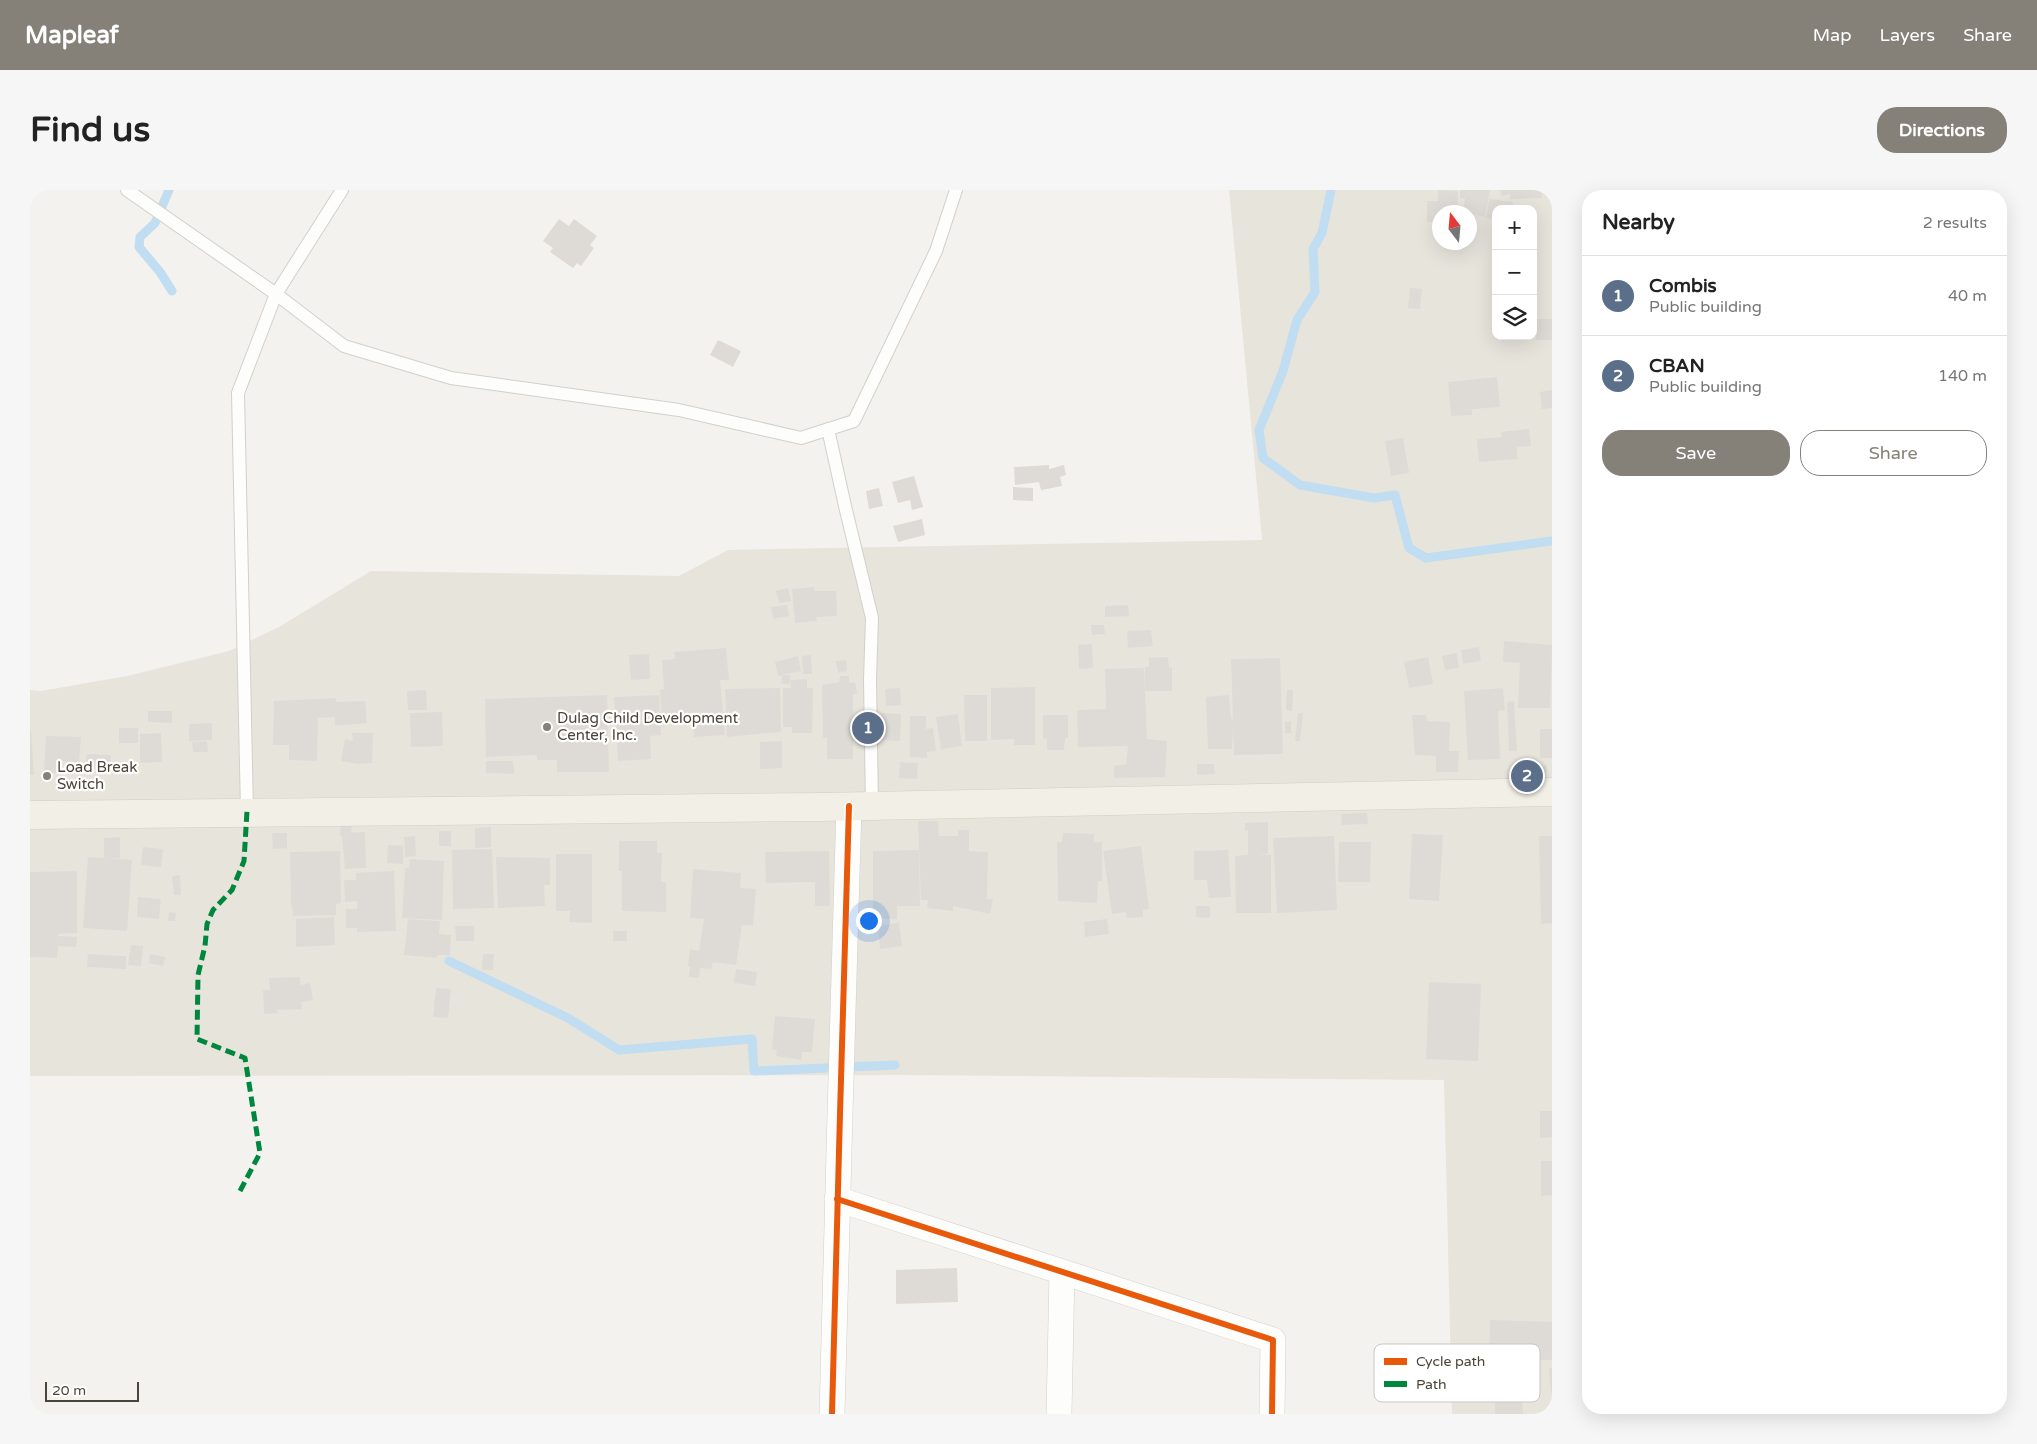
<!DOCTYPE html>
<html lang="en">
<head>
<meta charset="utf-8">
<style>
	body { margin:0; font-family:"Varela Round",sans-serif; background:#f6f6f6; color:#222 }
	.controls { position:absolute; right:15px; top:15px; display:grid; overflow:hidden; border-radius:10px; box-shadow:0 5px 20px #0002 }
	.controls button { width:45px; height:45px; display:grid; place-items:center; padding:0; border:0; border-bottom:1px solid #e0e0e0; background:#fff; color:#222; font:25px sans-serif }
	.compass { position:absolute; left:1402px; top:15px; width:45px; height:45px; border-radius:50%; background:#fff; box-shadow:0 5px 20px #0002; rotate:344deg }
	.scale { position:absolute; left:15px; bottom:12px; width:94px; box-sizing:border-box; padding-left:5px; border:2px solid #4b4439; border-top:0; font-size:14px; line-height:18px; white-space:nowrap; color:#4b4439; -webkit-text-stroke:4px #fff; paint-order:stroke }
	.you { position:absolute; left:838px; top:730px; width:18px; height:18px; margin:-12px; border:4px solid #fff; border-radius:50%; background:#1a73e8; box-shadow:0 0 0 8px #1a73e833 }
	.badge { display:grid; place-items:center; width:32px; height:32px; border-radius:50%; background:#868178; color:#fff; font-size:16px; font-weight:700 }
	.pin { position:absolute; translate:-50% -50%; border:2px solid #fff; box-shadow:0 1px 5px #0006 }
	.list { margin:0; padding:0; list-style:none }
	h2 { display:flex; justify-content:space-between; align-items:center; height:65px; margin:0; padding:0 20px; font-size:21px }
	h2 small { font-size:16px; font-weight:400; color:#767676 }
	.list li { display:grid; grid-template-columns:32px 1fr auto; gap:15px; align-items:center; box-sizing:border-box; height:80px; padding:0 20px; border-top:1px solid #e0e0e0 }
	.list b { display:block; font-size:19px; white-space:nowrap }
	.list p { margin:0; font-size:16px; white-space:nowrap; color:#767676 }
	.list em { font-size:16px; font-style:normal; color:#767676 }
	.actions { display:flex; gap:10px; padding:15px 20px }
	.actions a { flex:1; padding:11px 0; border:1px solid #868178; border-radius:20px; text-align:center; font-size:18px; color:#868178 }
	.actions .main { background:#868178; color:#fff }
	.icon { flex:none; width:28px; height:28px; fill:none; stroke:currentColor; stroke-width:2; stroke-linecap:round; stroke-linejoin:round }
	.map { position:relative; flex:none; width:1522px; height:1224px; overflow:hidden; border-radius:20px }
	header { display:flex; align-items:center; gap:30px; box-sizing:border-box; height:70px; padding:0 25px; background:#868178; color:#fff }
	header strong { font-size:24px }
	nav { display:flex; gap:28px; margin-inline-start:auto; font-size:18px }
	.intro { display:flex; align-items:center; justify-content:space-between; box-sizing:border-box; height:120px; padding:0 30px }
	h1 { margin:0; font-size:35px }
	.button { padding:12px 22px; border-radius:20px; background:#868178; color:#fff; font-size:18px; font-weight:700 }
	main { display:flex; gap:30px; padding:0 30px }
	aside { flex:1; background:#fff; border-radius:20px; box-shadow:0 5px 20px #0002 }
	.map>svg:first-child { display:block }
</style>
</head>
<body>
<header>
<strong>Mapleaf</strong>
<nav><a>Map</a><a>Layers</a><a>Share</a></nav>
</header>
<div class="intro"><h1>Find us</h1><a class="button">Directions</a></div>
<main>
<div class="map">
<svg width="1522" height="1224" viewBox="0 0 1522 1224">
	<rect width="100%" height="100%" fill="#f4f2ee"/>
	<path fill="#e7e4dc" fill-rule="evenodd" d="M1199 0H1522V1224H1422L1414 890 873 885 0 886V500L11 501 97 486 199 461 249 437 341 381 649 386 698 360 1232 350ZM1466 19H1503V146H1466ZM1410 22H1440V52H1410Z"/>
	<g fill="none" stroke-linecap="round" stroke-linejoin="round">
		<g stroke="#c0ddf1" stroke-width="9">
			<path d="M139 0 125 33 110 47 109 57 130 82 142 101"/>
			<path d="M1301 0 1292 43 1283 59 1285 102 1267 130 1253 181 1229 240 1233 268 1270 295 1344 308 1365 305 1379 358 1396 368 1522 351"/>
			<path d="M419 771 538 828 589 860 722 849 724 881 865 875"/>
		</g>
	</g>
	<g fill="#dedbd6">
		<path d="M1408 0 1428 1 1427 22H1410V44H1407L1408 32H1397V11H1408Z"/>
		<path d="M1430 0H1460L1455 27 1433 22 1435 8H1430Z"/>
		<path d="M1470 0H1511L1512 8 1480 9V4L1472 6Z"/>
		<path d="M1459 9 1483 12V19H1466V29L1456 28Z"/>
		<path d="M529 29 539 36 544 29 567 46 560 55 564 58 551 76 547 73 543 78 520 62 523 58 513 51Z"/>
		<path d="M1462 41H1466V56H1463Z"/>
		<path d="M1380 98 1392 99 1390 119 1378 118Z"/>
		<rect x="1506" y="129" width="16" height="21"/>
		<path d="M688 150 711 161 703 177 680 165Z"/>
		<path d="M1467 187 1470 217 1442 219V225L1421 226 1418 192Z"/>
		<path d="M1522 200V218L1512 219 1510 202Z"/>
		<path d="M1499 239 1501 256 1487 257V269L1449 272 1447 249 1472 247 1471 242Z"/>
		<path d="M1373 248 1379 283 1361 286 1355 251Z"/>
		<path d="M1019 275V279L1034 275 1036 285 1030 287 1032 296 1011 300 1009 292 985 295 984 277Z"/>
		<path d="M884 286 893 317 882 320 880 310 868 313 862 292Z"/>
		<path d="M983 297 1003 298V311L983 310Z"/>
		<path d="M849 298 853 316 839 319 836 301Z"/>
		<path d="M892 329 895 345 868 352 863 336Z"/>
		<path d="M784 397V401H806L807 426 786 427 787 431 765 433 762 399Z"/>
		<path d="M758 398 761 411 749 413 746 401Z"/>
		<path d="M757 415 759 426 743 429 741 417Z"/>
		<path d="M1098 415 1099 426 1075 427V416Z"/>
		<path d="M1061 435H1074L1075 444 1062 445Z"/>
		<path d="M1121 440 1123 456 1098 458 1097 441Z"/>
		<path d="M1474 451 1522 455 1520 518H1488L1490 473 1473 472Z"/>
		<path d="M1062 454 1063 478 1049 479 1048 455Z"/>
		<path d="M1449 457 1451 471 1433 474 1431 460Z"/>
		<path d="M696 458 699 490H690L695 545 664 547 663 529 632 532 630 500 634 499 632 470 645 469 644 462Z"/>
		<path d="M1427 463 1429 478 1415 480 1412 466Z"/>
		<path d="M619 464 620 489 601 490 599 465Z"/>
		<path d="M781 465 782 484H773L772 466Z"/>
		<path d="M768 466 771 481 748 486 745 472Z"/>
		<path d="M1138 467 1139 478 1142 477V501H1115V477H1119V468Z"/>
		<path d="M1398 467 1403 494 1379 498 1374 472Z"/>
		<path d="M1250 468 1253 564 1204 565 1203 536 1202 559H1178L1176 507 1199 505 1201 529H1203L1201 469Z"/>
		<path d="M816 470 817 481 808 483 806 471Z"/>
		<path d="M1114 478 1117 549 1137 551 1135 587 1084 588V576L1096 574 1098 556 1048 557 1047 520 1076 519 1075 479Z"/>
		<path d="M752 485H761L759 495 751 493Z"/>
		<path d="M810 486H819V493L825 492 827 504H823V569H797V548H793L792 495 809 492Z"/>
		<path d="M777 489V498H783L782 543H762V537H753V498H761L760 490Z"/>
		<path d="M1005 497V555H984V549L961 550V498Z"/>
		<path d="M750 498 751 542 697 547 695 499Z"/>
		<path d="M870 498 871 515 856 516 855 499Z"/>
		<path d="M1473 498 1475 520 1468 521 1470 569 1438 570 1434 501Z"/>
		<path d="M396 500 397 520H378L377 501Z"/>
		<path d="M1257 500H1263L1262 521 1256 520Z"/>
		<path d="M577 505 579 582H527V570H507V565L456 567 455 509Z"/>
		<path d="M629 505 631 545 620 546 621 569 588 571 584 507Z"/>
		<path d="M934 505H957V551H935Z"/>
		<path d="M306 508V512L335 511 337 533 305 536V527L288 528 287 571 259 570V555H243L244 511Z"/>
		<path d="M1484 511 1487 561H1479L1477 512Z"/>
		<path d="M118 521H142V533L118 532Z"/>
		<path d="M412 522 413 556 381 557 380 523Z"/>
		<path d="M851 523 871 524 870 551 850 550Z"/>
		<path d="M1268 523H1273L1270 551H1265Z"/>
		<path d="M928 524 932 556 911 559 906 527Z"/>
		<path d="M1013 525H1038V548H1035L1034 560H1017V549L1013 548Z"/>
		<path d="M1382 525H1396L1397 531 1420 532 1419 561H1429L1428 582H1406V566L1385 565Z"/>
		<path d="M880 526H896V539L903 538 906 561 897 562V568L880 567Z"/>
		<rect x="1255" y="532" width="6" height="11"/>
		<path d="M182 533V550L159 551V534Z"/>
		<rect x="89" y="538" width="19" height="15"/>
		<rect x="1510" y="539" width="12" height="29"/>
		<path d="M0 541H1L4 585H0Z"/>
		<path d="M131 543 132 572 110 573V544Z"/>
		<path d="M322 543H343L342 573 329 574 311 571 315 549 323 551Z"/>
		<path d="M16 546 51 547 49 572 31 571V583L14 582Z"/>
		<path d="M177 551 178 562H163L162 552Z"/>
		<path d="M752 551V578L730 579V552Z"/>
		<path d="M57 564 81 565 80 580 55 579Z"/>
		<path d="M456 571H483L484 584 456 583Z"/>
		<path d="M870 572 888 573 887 589 869 588Z"/>
		<path d="M1167 574H1184L1185 584 1167 585Z"/>
		<path d="M1499 574 1517 575 1516 583 1498 582Z"/>
		<path d="M1337 623 1338 634 1312 635 1311 624Z"/>
		<path d="M888 631H908L909 646H928V640H939V661L958 662 957 709H963L960 724 923 716V721L897 718 898 710H891Z"/>
		<path d="M1238 632V664L1229 665H1241V723H1206L1205 666 1218 665V640H1215V633Z"/>
		<path d="M311 634 322 635 321 643 335 642 336 678 315 679 312 646H310Z"/>
		<path d="M461 637V657L445 658V638Z"/>
		<rect x="409" y="641" width="12" height="15"/>
		<path d="M242 643H257V658L243 659Z"/>
		<path d="M1033 643 1064 644V652H1072V691H1068L1067 713 1028 711 1027 652H1032Z"/>
		<path d="M1382 644 1413 645 1409 711 1379 709Z"/>
		<path d="M385 646 386 666 375 667 374 647Z"/>
		<path d="M1304 646 1307 720 1247 723 1243 648Z"/>
		<path d="M1509 646H1522V733L1511 734Z"/>
		<path d="M90 647V668H77L102 670 97 741 53 738 58 667 74 668V648Z"/>
		<path d="M589 651H627V663H632L631 692H636V722L592 721V681H589Z"/>
		<path d="M1309 652H1341L1340 692H1308Z"/>
		<path d="M358 655 373 656V674L357 673Z"/>
		<path d="M1111 656 1119 719 1113 720V727L1097 728 1096 722 1082 724 1073 661Z"/>
		<path d="M113 657 133 659 131 677 111 675Z"/>
		<path d="M462 659 464 718 423 719 422 660Z"/>
		<path d="M889 660 890 716H867V729L843 728V661Z"/>
		<path d="M1198 660 1201 707 1179 708 1177 690H1164V661Z"/>
		<path d="M310 661 311 713 306 714V725L263 726 262 715H261L260 662Z"/>
		<path d="M799 661 800 716H785V692L736 693 735 662Z"/>
		<path d="M526 664H562V733L539 732 540 721H526Z"/>
		<path d="M466 667 520 668V695H514L515 716 468 718Z"/>
		<path d="M380 669 414 671 412 730 372 728 375 678H379Z"/>
		<path d="M663 679 711 683 710 698 726 699 723 736 712 735 706 775 683 772 681 779 670 778 669 788 659 787 660 777 658 776 660 759 669 761 674 729 660 728Z"/>
		<path d="M47 681V743L28 744V746L47 747 46 757 28 756 27 768 0 767V682Z"/>
		<path d="M364 681 366 741 327 742V738H316V719H327V711L315 712 314 690H326V683Z"/>
		<path d="M150 685 151 705H144L142 686Z"/>
		<path d="M108 707 131 709 129 729 107 727Z"/>
		<path d="M1166 716H1180V728L1166 727Z"/>
		<path d="M139 722 146 723 145 731H138Z"/>
		<path d="M304 727 305 755 266 757V729Z"/>
		<path d="M378 729 410 731 409 744 421 745 420 765H407V768L374 765Z"/>
		<path d="M1077 729 1079 744 1055 747 1054 732Z"/>
		<path d="M869 733 872 756 850 759 848 736Z"/>
		<path d="M425 736H444V751H426Z"/>
		<rect x="583" y="741" width="14" height="10"/>
		<path d="M101 755 113 756 111 776 98 775Z"/>
		<path d="M58 764 96 766V779L57 777Z"/>
		<path d="M120 764 135 767 133 776 119 773Z"/>
		<path d="M453 764H464L463 780H452Z"/>
		<path d="M706 779 727 782 725 796 704 793Z"/>
		<path d="M270 787V795L280 793 283 810 271 812 272 819 247 820 248 823 234 824 233 800H240L239 788Z"/>
		<path d="M1399 792 1451 794 1448 871 1396 869Z"/>
		<path d="M406 798 421 799 418 828 403 827Z"/>
		<path d="M745 826 785 829 782 862H772L771 870 746 866 747 860 742 859Z"/>
		<path d="M1510 921H1522V947L1510 948Z"/>
		<path d="M1511 971H1522V1005L1511 1006Z"/>
		<path d="M927 1078 928 1112 866 1114V1080Z"/>
		<path d="M1460 1130 1522 1132V1170L1459 1168Z"/>
		<path d="M1519 1178H1522V1202H1521Z"/>
		<path d="M1465 1208H1492L1493 1224H1465Z"/>
	</g>
	<g fill="none" stroke-linecap="round" stroke-linejoin="round">
		<defs>
			<g id="lane">
				<path d="M97 0 246 104 314 156 421 188 649 220 771 248 824 231 906 61 926 0"/>
				<path d="M798 239 815 316 842 428 840 490 842 616"/>
				<path d="M217 621 208 203 246 104 312 0"/>
			</g>
			<g id="street">
				<path d="M807 1009 1243 1150 1242 1224"/>
				<path d="M802 1224C806 1021 814 819 819 616"/>
				<path d="M1029 1224 1032 1082"/>
			</g>
			<path id="primary" d="M0 625 790 617 1522 602"/>
		</defs>
		<use href="#lane" stroke="#d2d0cb" stroke-width="14"/>
		<use href="#street" stroke="#d2d0cb" stroke-width="26"/>
		<use href="#primary" stroke="#d6cebb" stroke-width="29"/>
		<use href="#lane" stroke="#fdfdfc" stroke-width="12"/>
		<use href="#street" stroke="#fdfdfc" stroke-width="25"/>
		<use href="#primary" stroke="#f2efe6" stroke-width="28"/>
		<path stroke="#00873e" stroke-width="5" stroke-dasharray="10 5" stroke-linecap="butt" d="M210 1001 230 963 215 868 167 849 168 785 175 756 177 734 183 720 202 700 214 671 217 621"/>
		<defs>
			<g id="cycleway">
				<path d="M807 1009 1243 1150 1242 1224"/>
				<path d="M802 1224C806 1021 814 819 819 616"/>
			</g>
		</defs>
		<use href="#cycleway" stroke="#fff" stroke-width="9"/>
		<use href="#cycleway" stroke="#e8590c" stroke-width="6"/>
	</g>
	<g fill="#868178" stroke="#fff" stroke-width="2">
		<circle cx="517" cy="537" r="5"/>
		<circle cx="17" cy="586" r="5"/>
	</g>
	<g text-anchor="middle" dominant-baseline="central" stroke-width="4.5" stroke-linejoin="round" paint-order="stroke">
		<g font-size="15" fill="#4b4439" stroke="#fff" text-anchor="start">
			<text x="527" y="528">Dulag Child Development<tspan x="527" dy="17">Center, Inc.</tspan></text>
			<text x="27" y="577">Load Break<tspan x="27" dy="17">Switch</tspan></text>
		</g>
	</g>
	<rect x="1344" y="1154" width="166" height="58" rx="8" fill="#fff" stroke="#c9c7c4" stroke-width="1"/>
	<rect x="1354" y="1168" width="23" height="7" fill="#e8590c"/>
	<rect x="1354" y="1191" width="23" height="6" fill="#00873e"/>
	<g font-size="14" fill="#4b4439">
		<text x="1386" y="1176">Cycle path</text>
		<text x="1386" y="1199">Path</text>
	</g>
</svg>
<div class="controls">
<button>+</button>
<button>−</button>
<button><svg class="icon" aria-label="layers" viewBox="0 0 24 24"><path d="M12 4l9 5-9 5-9-5zM3 14l9 5 9-5"/></svg></button>
</div>
<svg class="compass" viewBox="-18 -18 36 36"><path d="M0-13l5 13h-10z" fill="#e53935"/><path d="M0 13l5-13h-10z" fill="#767676"/></svg>
<div class="scale">20 m</div>
<div class="you"></div>
<div class="pin badge" style="left:838px;top:538px;background:#5c6f8a">1</div>
<div class="pin badge" style="left:1497px;top:586px;background:#5c6f8a">2</div>
</div>
<aside>
<h2>Nearby<small>2 results</small></h2>
<ul class="list">
<li><span class="badge" style="background:#5c6f8a">1</span><div><b>Combis</b><p>Public building</p></div><em>40 m</em></li>
<li><span class="badge" style="background:#5c6f8a">2</span><div><b>CBAN</b><p>Public building</p></div><em>140 m</em></li>
</ul>
<div class="actions"><a class="main">Save</a><a>Share</a></div>
</aside>
</main>
</body>
</html>
